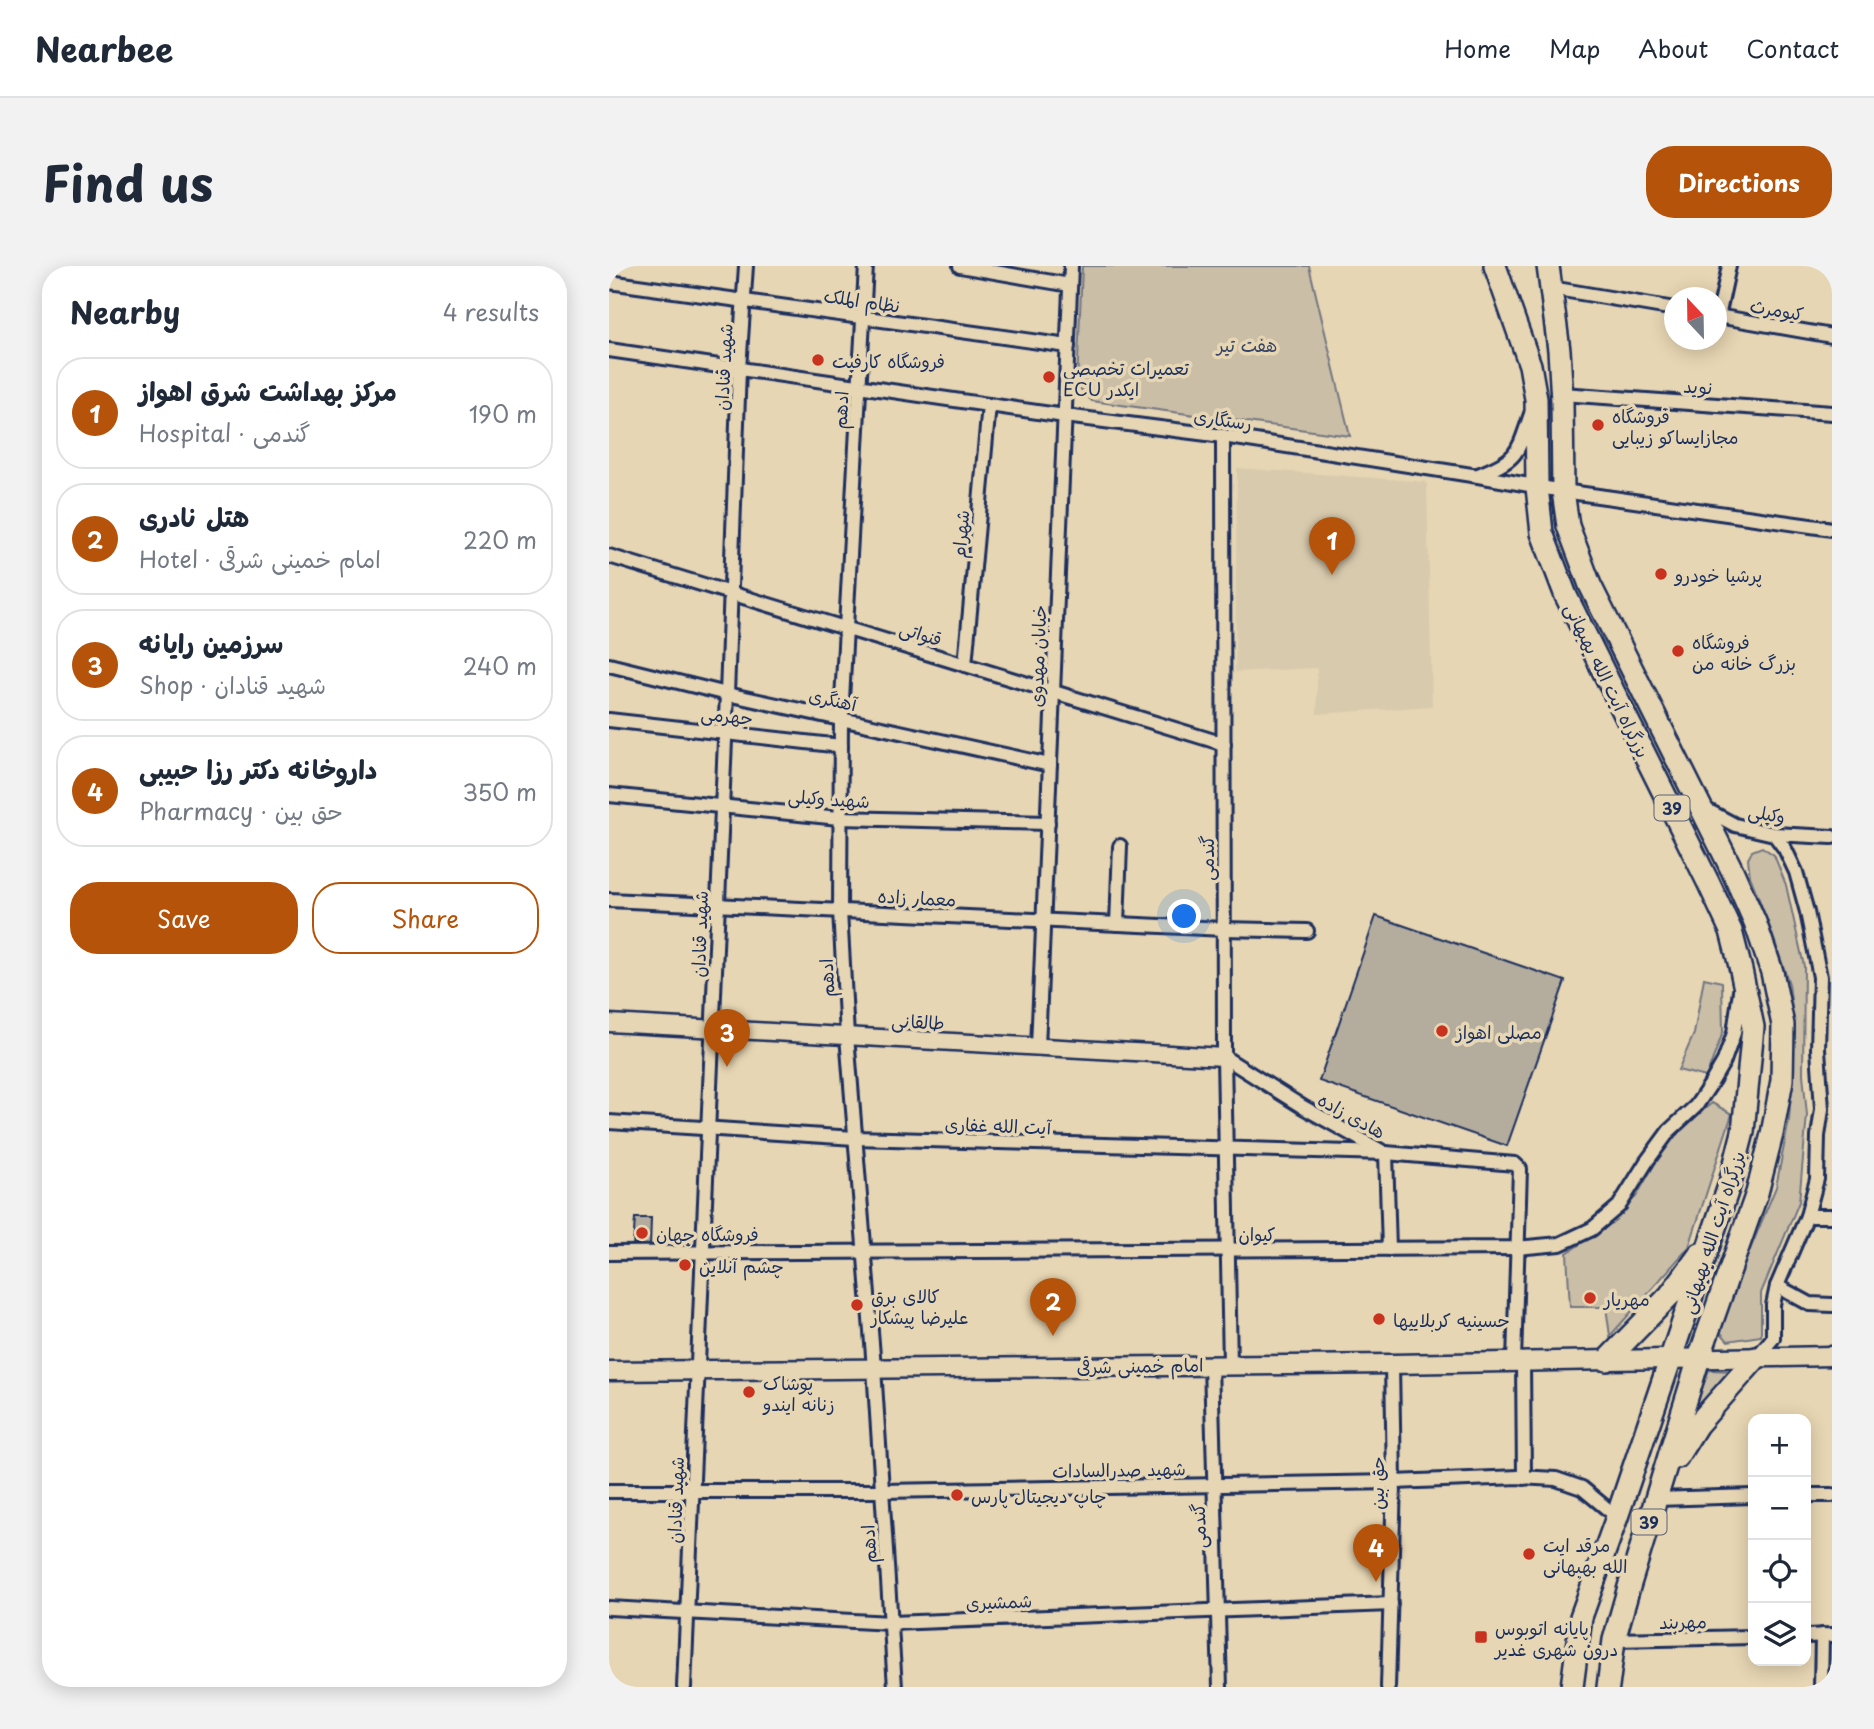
<!DOCTYPE html>
<html lang="en">
<head>
<meta charset="utf-8">
<style>
	body { margin:0; font-family:"Playpen Sans","Playpen Sans Arabic",sans-serif; background:#f2f2f3; color:#1f2937 }
	.controls { position:absolute; right:21px; bottom:21px; display:grid; overflow:hidden; border-radius:14px; box-shadow:0 4px 18px #0003 }
	.controls button { width:63px; height:63px; display:grid; place-items:center; padding:0; border:0; border-bottom:2px solid #e0e1e3; background:#fff; color:#1f2937; font:35px sans-serif }
	.compass { position:absolute; left:1055px; top:21px; width:63px; height:63px; border-radius:50%; background:#fff; box-shadow:0 4px 18px #0003; rotate:338deg }
	.you { position:absolute; left:576px; top:651px; width:24px; height:24px; margin:-18px; border:5px solid #fff; border-radius:50%; background:#1a73e8; box-shadow:0 0 0 10px #1a73e833 }
	.badge { display:grid; place-items:center; width:46px; height:46px; border-radius:50%; background:#b45309; color:#fff; font-size:23px; font-weight:700 }
	.pin { position:absolute; translate:-50% -58px; filter:drop-shadow(0 2px 4px #0008) }
	.pin::after { content:''; position:absolute; top:37px; width:24px; height:21px; background:inherit; clip-path:polygon(0 0,100% 0,50% 100%) }
	.list { margin:0; padding:0; list-style:none }
	h2 { display:flex; justify-content:space-between; align-items:center; height:91px; margin:0; padding:0 28px; font-size:30px }
	h2 small { font-size:23px; font-weight:400; color:#747a83 }
	.list li { display:grid; grid-template-columns:46px 1fr auto; gap:21px; align-items:center; box-sizing:border-box; height:112px; margin:0 14px 14px; padding:0 14px; border:2px solid #e0e1e3; border-radius:28px }
	.list b { display:block; font-size:26px; white-space:nowrap }
	.list p { margin:0; font-size:23px; white-space:nowrap; color:#747a83 }
	.list em { font-size:23px; font-style:normal; color:#747a83 }
	.actions { display:flex; gap:14px; padding:21px 28px }
	.actions a { flex:1; padding:16px 0; border:2px solid #b45309; border-radius:28px; text-align:center; font-size:24px; color:#b45309 }
	.actions .main { background:#b45309; color:#fff }
	.icon { flex:none; width:38px; height:38px; fill:none; stroke:currentColor; stroke-width:2; stroke-linecap:round; stroke-linejoin:round }
	.map { position:relative; flex:none; width:1223px; height:1421px; overflow:hidden; border-radius:28px }
	header { display:flex; align-items:center; gap:42px; box-sizing:border-box; height:98px; padding:0 35px; background:#fff; border-bottom:2px solid #e0e1e3 }
	header strong { font-size:33px }
	nav { display:flex; gap:38px; margin-inline-start:auto; font-size:24px }
	.intro { display:flex; align-items:center; justify-content:space-between; box-sizing:border-box; height:168px; padding:0 42px }
	h1 { margin:0; font-size:49px }
	.button { padding:18px 32px; border-radius:28px; background:#b45309; color:#fff; font-size:24px; font-weight:700 }
	main { display:flex; gap:42px; padding:0 42px }
	aside { flex:1; background:#fff; border-radius:28px; box-shadow:0 4px 18px #0003 }
	.map>svg:first-child { display:block }
</style>
</head>
<body>
<header>
<strong>Nearbee</strong>
<nav><a>Home</a><a>Map</a><a>About</a><a>Contact</a></nav>
</header>
<div class="intro"><h1>Find us</h1><a class="button">Directions</a></div>
<main>
<aside>
<h2>Nearby<small>4 results</small></h2>
<ul class="list">
<li><span class="badge">1</span><div><b>مرکز بهداشت شرق اهواز</b><p>Hospital · گندمی</p></div><em>190 m</em></li>
<li><span class="badge">2</span><div><b>هتل نادری</b><p>Hotel · امام خمینی شرقی</p></div><em>220 m</em></li>
<li><span class="badge">3</span><div><b>سرزمین رایانه</b><p>Shop · شهید قنادان</p></div><em>240 m</em></li>
<li><span class="badge">4</span><div><b>داروخانه دکتر رزا حبیبی</b><p>Pharmacy · حق بین</p></div><em>350 m</em></li>
</ul>
<div class="actions"><a class="main">Save</a><a>Share</a></div>
</aside>
<div class="map">
<svg width="1223" height="1421" viewBox="0 0 1223 1421">
	<rect width="100%" height="100%" fill="#e7d6b3"/>
	<filter id="ink" filterUnits="userSpaceOnUse"><feTurbulence type="fractalNoise" baseFrequency=".0143" numOctaves="2"/><feDisplacementMap in="SourceGraphic" scale="14" xChannelSelector="R" yChannelSelector="G"/><feConvolveMatrix kernelMatrix="1 2 1 2 8 2 1 2 1" color-interpolation-filters="sRGB"/></filter>
	<g filter="url(#ink)">
		<path fill="#d8caad" d="M628 202 818 216 823 440 708 448V402L626 406Z"/>
		<g fill="#cabea7" stroke="#727682" stroke-width="2">
			<path d="M473 0H700L741 170 483 135 468 119Z"/>
			<path d="M1153 581 1165 589 1177 619 1195 700 1194 808 1198 849 1190 936 1152 1027V1070L1119 1075 1111 1066 1138 991 1167 921 1180 854 1186 766 1180 718 1162 664 1141 610 1139 593 1143 585Z"/>
			<path d="M1095 712 1113 716 1114 766 1097 811 1069 804 1085 768Z"/>
			<path d="M1103 837 1123 848 1080 981 1001 1070 997 1041H961L958 987 993 963 1027 931 1061 871Z"/>
			<path d="M1100 1104 1124 1105 1083 1149Z"/>
		</g>
		<g fill="#b4ad9e" stroke="#1b2f5e" stroke-width="2">
			<path d="M767 650 956 715 898 880 710 815Z"/>
			<path d="M26 952H42L41 982 24 981Z"/>
		</g>
		<g fill="none" stroke-linecap="round" stroke-linejoin="round">
			<defs>
				<g id="minor">
					<path d="M257 0 232 452 231 645 238 770 265 1102 286 1421"/>
					<path d="M351 0 461 19"/>
					<path d="M0 16 459 80"/>
					<path d="M942 22 1066 43"/>
					<path d="M1108 50 1223 70"/>
					<path d="M1109 51 1120 0"/>
					<path d="M0 84 456 150 614 170 869 210 954 225 1223 263"/>
					<path d="M953 128 1223 147"/>
					<path d="M614 170 615 791 621 1098"/>
					<path d="M869 209C910 193 908 188 922 148"/>
					<path d="M0 290 615 478"/>
					<path d="M0 399 118 428 441 499"/>
					<path d="M356 399 380 139"/>
					<path d="M0 454 232 480"/>
					<path d="M0 529 230 552 439 557"/>
					<path d="M1094 542 1126 559 1165 568 1223 571"/>
					<path d="M0 634 615 663 698 665"/>
					<path d="M508 658 511 580"/>
					<path d="M429 781 462 0"/>
					<path d="M615 791 694 841 774 886"/>
					<path d="M0 856 246 872 777 887 906 898 911 903 905 1095"/>
					<path d="M777 887 780 983"/>
					<path d="M1198 950H1223"/>
					<path d="M0 987 907 982 951 978 983 963 1010 940 1038 895 1060 865 1087 840 1101 819 1115 795 1125 767 1131 725"/>
					<path d="M1168 1020 1201 1038 1223 1039"/>
					<path d="M1147 1092 1164 1072V1039L1168 1020 1198 950 1208 913 1209 870 1213 843 1209 783 1211 711 1198 646 1187 606 1176 583 1165 568"/>
					<path d="M914 1095 915 1212"/>
					<path d="M602 1098 611 1421"/>
					<path d="M0 1225H273L785 1216 910 1211 947 1213 973 1222 1008 1251"/>
					<path d="M1197 1229H1223"/>
					<path d="M1047 1233 1144 1230"/>
					<path d="M0 1342 282 1357 782 1338"/>
					<path d="M1197 1370 1223 1369"/>
					<path d="M1005 1374 1144 1371"/>
					<path d="M75 1421 118 428 130 103 137 0"/>
					<path d="M779 1421 785 1216 783 1098"/>
					<path d="M1212 1421 1213 1369"/>
				</g>
				<path id="tertiary" d="M0 757 615 791"/>
				<path id="secondary" d="M0 1105 783 1098 1223 1090"/>
				<g id="trunk">
					<path d="M886 0 921 99 927 133 928 221 933 267 957 330 1099 616 1122 665 1132 704 1144 761 1134 866 1121 917 1008 1251 972 1351 963 1421"/>
					<path d="M939 0 950 84 953 135 954 225 959 260 981 319 1123 604 1146 656 1163 706 1174 759 1173 814 1163 868 1148 927 1090 1092 1020 1321 1005 1374 999 1421"/>
					<path d="M998 1094 1061 1029 1091 988"/>
					<path d="M1068 1191 1088 1159 1147 1092"/>
				</g>
			</defs>
			<use href="#minor" stroke="#1b2f5e" stroke-width="18"/>
			<use href="#tertiary" stroke="#1b2f5e" stroke-width="21"/>
			<use href="#secondary" stroke="#1b2f5e" stroke-width="23"/>
			<use href="#trunk" stroke="#1b2f5e" stroke-width="26"/>
			<use href="#minor" stroke="#e7d6b3" stroke-width="12"/>
			<use href="#tertiary" stroke="#e7d6b3" stroke-width="16"/>
			<use href="#secondary" stroke="#e7d6b3" stroke-width="18"/>
			<use href="#trunk" stroke="#e7d6b3" stroke-width="21"/>
		</g>
	</g>
	<g fill="#c8321e" stroke="#e7d6b3" stroke-width="2.5">
		<circle cx="209" cy="94" r="7"/>
		<circle cx="440" cy="111" r="7"/>
		<circle cx="989" cy="159" r="7"/>
		<circle cx="1052" cy="308" r="7"/>
		<circle cx="1069" cy="385" r="7"/>
		<circle cx="833" cy="765" r="7"/>
		<circle cx="33" cy="967" r="7"/>
		<circle cx="76" cy="999" r="7"/>
		<circle cx="981" cy="1032" r="7"/>
		<circle cx="248" cy="1039" r="7"/>
		<circle cx="770" cy="1053" r="7"/>
		<circle cx="140" cy="1126" r="7"/>
		<circle cx="348" cy="1229" r="7"/>
		<circle cx="920" cy="1288" r="7"/>
		<rect x="865" y="1364" width="14" height="14" rx="3.5"/>
	</g>
	<g text-anchor="middle" dominant-baseline="central" stroke-width="7" stroke-linejoin="round" paint-order="stroke">
		<g fill="#e7d6b3" stroke="#586178" stroke-width="2">
			<rect x="1045.5" y="529.5" width="35" height="25" rx="5"/>
			<rect x="1022.5" y="1243.5" width="35" height="25" rx="5"/>
		</g>
		<g font-size="16" font-weight="bold" fill="#1b2f5e">
			<text x="1063" y="542">39</text>
			<text x="1040" y="1256">39</text>
		</g>
		<g font-size="18" fill="#1b2f5e" stroke="#e7d6b3">
			<text transform="translate(253 34) rotate(8)">نظام الملک</text>
			<text transform="translate(1168 43) rotate(10)">کیومرث</text>
			<text transform="translate(114 101) rotate(-87)">شهید قنادان</text>
			<text transform="translate(1089 120) rotate(4)">نوید</text>
			<text transform="translate(231 144) rotate(-87)">ادهم</text>
			<text transform="translate(614 153) rotate(8)">رستگاری</text>
			<text transform="translate(351 268) rotate(-85)">شهرام</text>
			<text transform="translate(312 367) rotate(17)">قنواتی</text>
			<text transform="translate(428 390) rotate(-88)">خیابان مهدوی</text>
			<text transform="translate(999 414) rotate(64)">بزرگراه آیت الله بهبهانی</text>
			<text transform="translate(224 433) rotate(12)">آهنگری</text>
			<text transform="translate(118 449) rotate(6)">جهرمی</text>
			<text transform="translate(220 532) rotate(4)">شهید وکیلی</text>
			<text transform="translate(1158 547) rotate(10)">وکیلی</text>
			<text transform="translate(597 592) rotate(-90)">گندمی</text>
			<text transform="translate(308 631) rotate(3)">معمار زاده</text>
			<text transform="translate(90 668) rotate(-88)">شهید قنادان</text>
			<text transform="translate(217 712) rotate(-93)">ادهم</text>
			<text transform="translate(309 755) rotate(3)">طالقانی</text>
			<text transform="translate(743 849) rotate(29)">هادی زاده</text>
			<text transform="translate(389 859) rotate(2)">آیت الله غفاری</text>
			<text transform="translate(1103 966) rotate(-72)">بزرگراه آیت الله بهبهانی</text>
			<text x="648" y="967">کیوان</text>
			<text transform="translate(531 1099) rotate(-1)">امام خمینی شرقی</text>
			<text transform="translate(510 1203) rotate(-1)">شهید صدرالسادات</text>
			<text transform="translate(767 1217) rotate(-90)">حق بین</text>
			<text transform="translate(66 1234) rotate(-88)">شهید قنادان</text>
			<text transform="translate(589 1260) rotate(-92)">گندمی</text>
			<text transform="translate(259 1278) rotate(-94)">ادهم</text>
			<text transform="translate(390 1335) rotate(-2)">شمشیری</text>
			<text transform="translate(1074 1355) rotate(-1)">مهربند</text>
		</g>
		<g font-size="18" fill="#354469" stroke="#e7d6b3">
			<text x="638" y="78">هفت تیر</text>
		</g>
		<g font-size="18" fill="#1b2f5e" stroke="#e7d6b3" text-anchor="start">
			<text x="223" y="94">فروشگاه کارفیت</text>
			<text x="454" y="101">تعمیرات تخصصی<tspan x="454" dy="21">ECU ایکدر</tspan></text>
			<text x="1003" y="149">فروشگاه<tspan x="1003" dy="21">مجازایساکو زیبایی</tspan></text>
			<text x="1066" y="308">پرشيا خودرو</text>
			<text x="1083" y="375">فروشگاه<tspan x="1083" dy="21">بزرگ خانه من</tspan></text>
			<text x="847" y="765">مصلی اهواز</text>
			<text x="47" y="967">فروشگاه جهان</text>
			<text x="90" y="999">چشم آنلاین</text>
			<text x="262" y="1029">کالای برق<tspan x="262" dy="21">علیرضا پیشکار</tspan></text>
			<text x="995" y="1032">مهریار</text>
			<text x="784" y="1053">حسینیه کربلاییها</text>
			<text x="154" y="1116">پوشاک<tspan x="154" dy="21">زنانه ایندو</tspan></text>
			<text x="362" y="1229">چاپ دیجیتال پارس</text>
			<text x="934" y="1278">مرقد ایت<tspan x="934" dy="21">الله بهبهانی</tspan></text>
			<text x="886" y="1361">پایانه اتوبوس<tspan x="886" dy="21">درون شهری غدیر</tspan></text>
		</g>
	</g>
</svg>
<div class="controls">
<button>+</button>
<button>−</button>
<button><svg class="icon" aria-label="locate" viewBox="0 0 24 24"><circle cx="12" cy="12" r="6"/><path d="M12 2v4M12 18v4M2 12h4M18 12h4"/></svg></button>
<button><svg class="icon" aria-label="layers" viewBox="0 0 24 24"><path d="M12 4l9 5-9 5-9-5zM3 14l9 5 9-5"/></svg></button>
</div>
<svg class="compass" viewBox="-18 -18 36 36"><path d="M0-13l5 13h-10z" fill="#e53935"/><path d="M0 13l5-13h-10z" fill="#747a83"/></svg>
<div class="you"></div>
<div class="pin badge" style="left:723px;top:309px">1</div>
<div class="pin badge" style="left:444px;top:1070px">2</div>
<div class="pin badge" style="left:118px;top:801px">3</div>
<div class="pin badge" style="left:767px;top:1316px">4</div>
</div>
</main>
</body>
</html>
